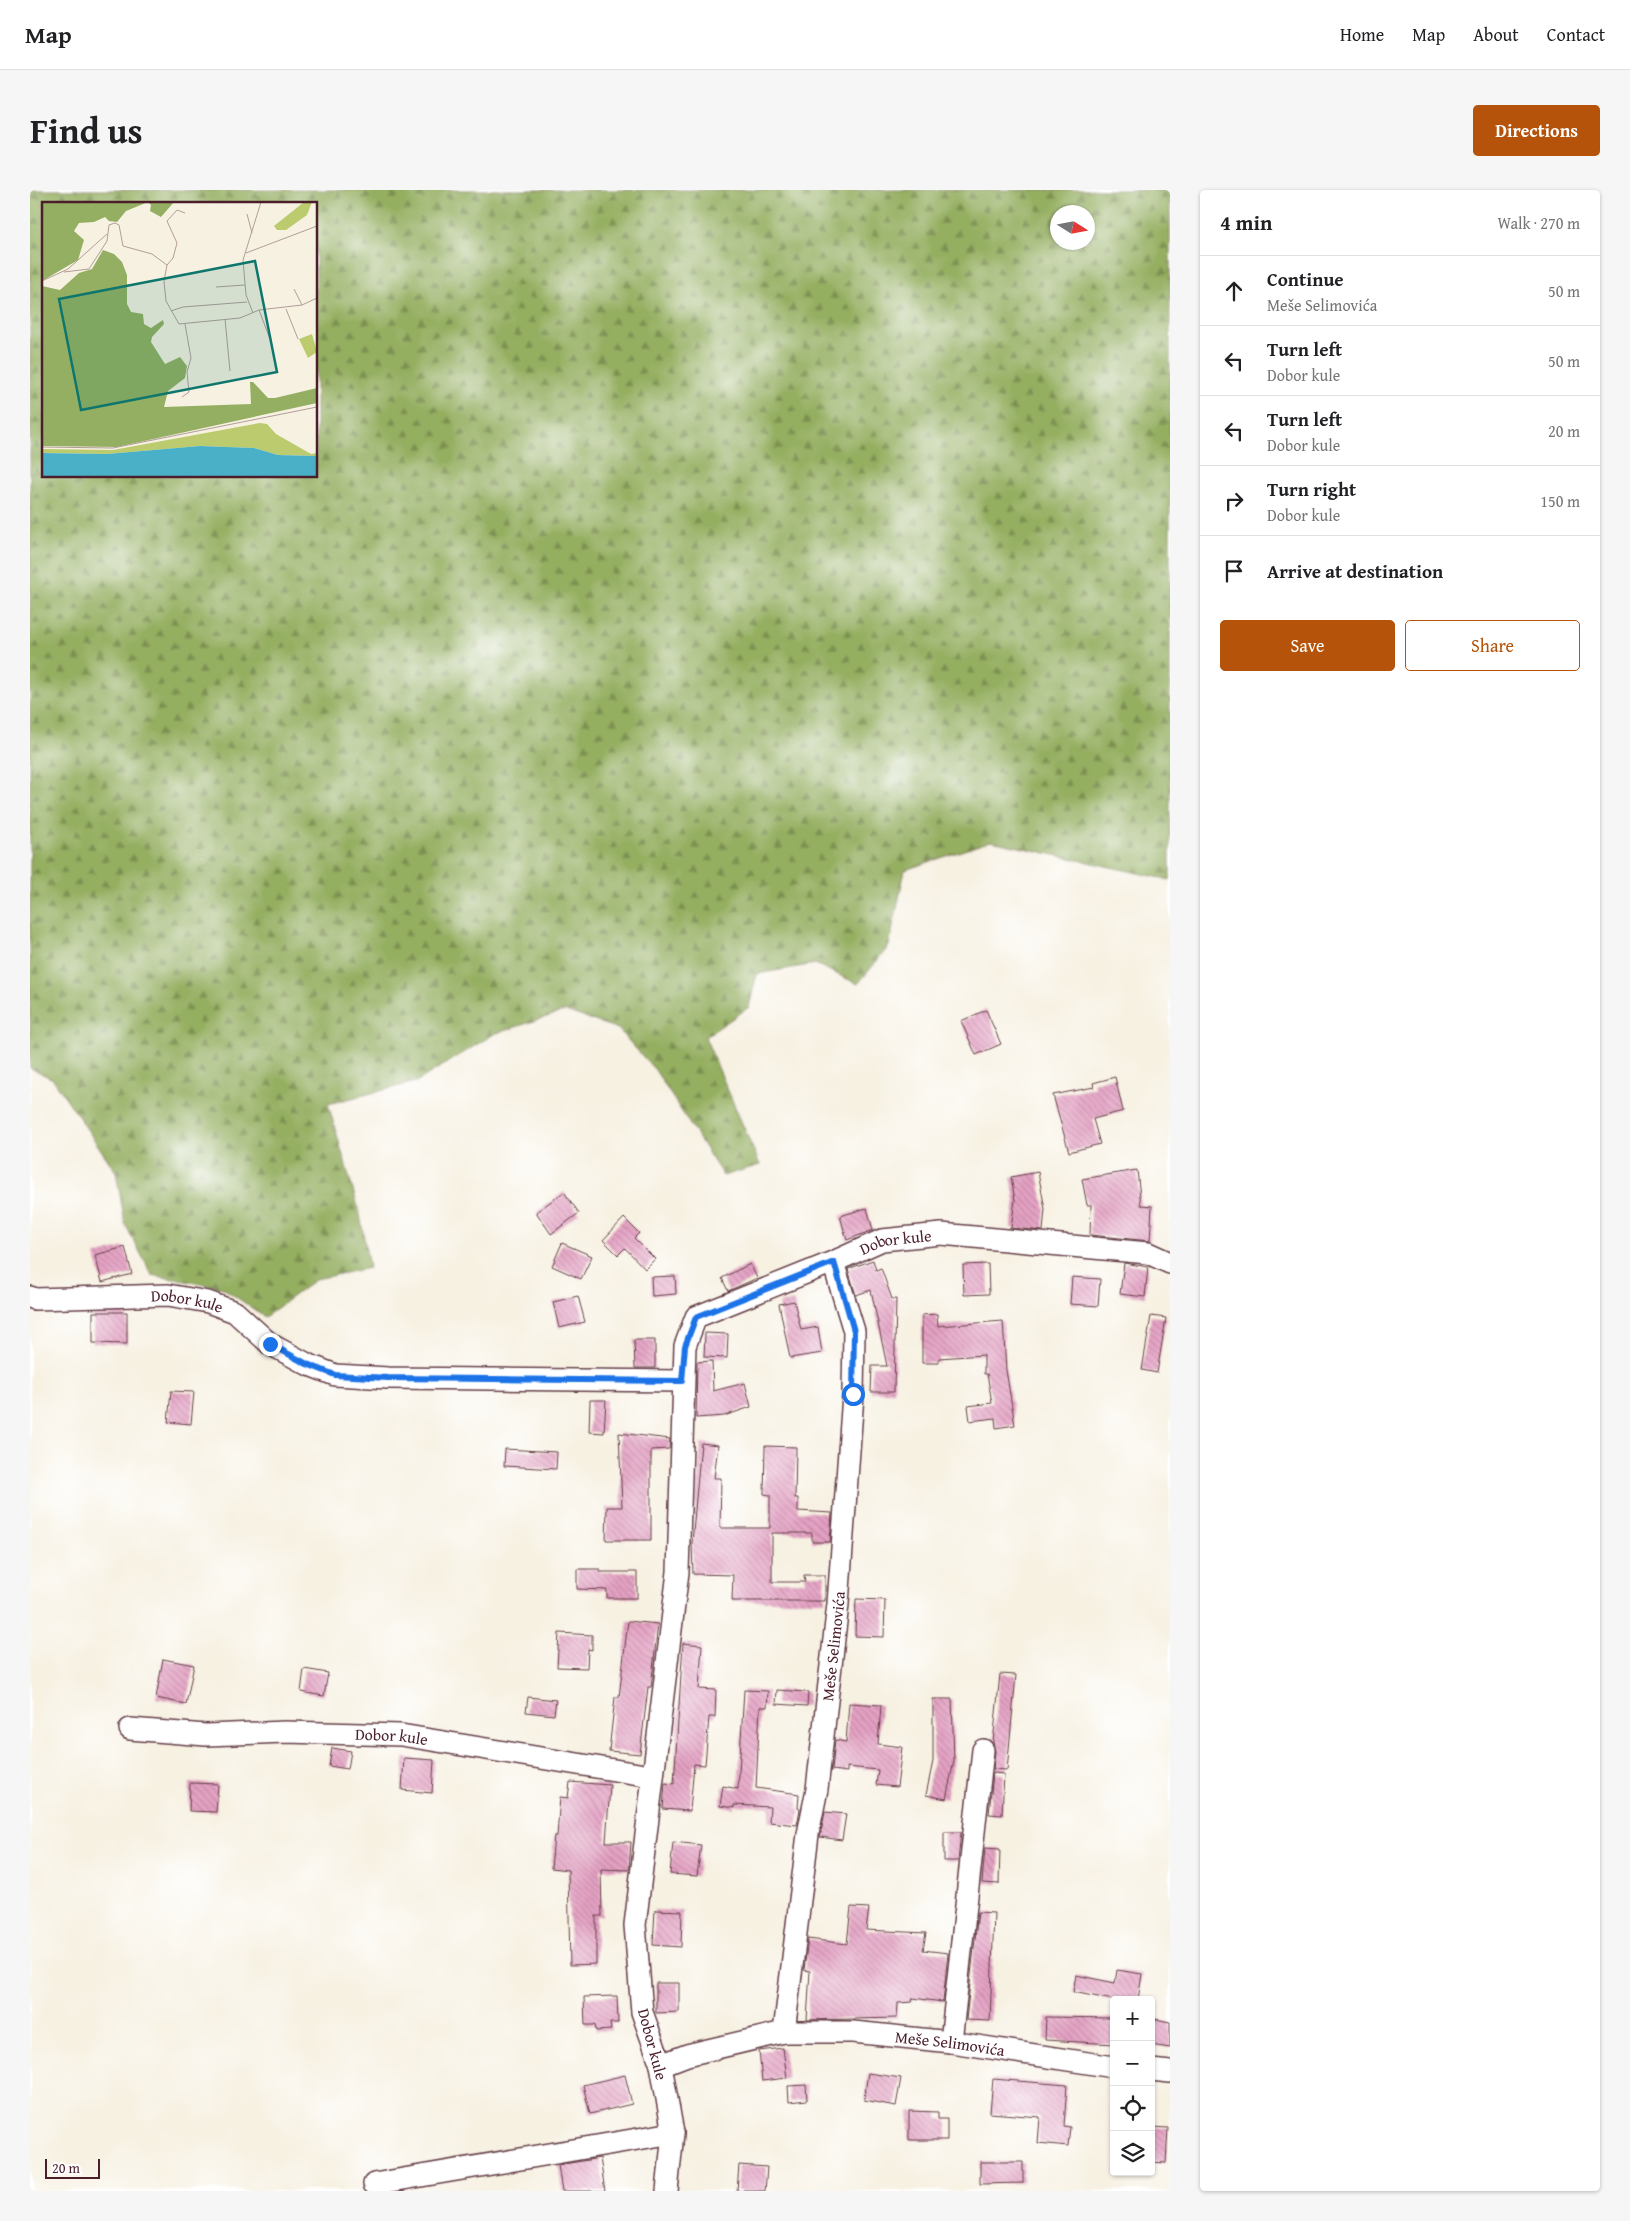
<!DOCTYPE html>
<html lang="en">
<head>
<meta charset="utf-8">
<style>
	body { margin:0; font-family:"Gentium Book Plus",serif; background:#f6f6f6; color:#202124 }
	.controls { position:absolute; right:15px; bottom:15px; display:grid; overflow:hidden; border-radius:5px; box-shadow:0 1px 4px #0004 }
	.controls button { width:45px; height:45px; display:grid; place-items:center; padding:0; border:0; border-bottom:1px solid #e0e0e0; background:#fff; color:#202124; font:25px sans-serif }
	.compass { position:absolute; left:1020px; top:15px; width:45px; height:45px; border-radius:50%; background:#fff; box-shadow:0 1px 4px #0004; rotate:101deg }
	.scale { position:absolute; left:15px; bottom:12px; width:55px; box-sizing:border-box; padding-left:5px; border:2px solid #4a1f2b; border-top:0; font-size:14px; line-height:18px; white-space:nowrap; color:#4a1f2b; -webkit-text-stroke:4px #fff; paint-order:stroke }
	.stop { position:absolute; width:15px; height:15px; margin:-11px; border:4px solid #1a73e8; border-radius:50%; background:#fff }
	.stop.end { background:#1a73e8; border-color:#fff; box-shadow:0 1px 5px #0008 }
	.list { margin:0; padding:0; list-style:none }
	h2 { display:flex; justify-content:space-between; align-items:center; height:65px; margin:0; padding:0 20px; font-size:21px }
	h2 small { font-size:16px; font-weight:400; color:#757577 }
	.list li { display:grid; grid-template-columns:32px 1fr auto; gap:15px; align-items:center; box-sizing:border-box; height:70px; padding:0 20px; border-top:1px solid #e0e0e0 }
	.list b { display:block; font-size:19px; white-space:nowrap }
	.list p { margin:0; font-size:16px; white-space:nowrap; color:#757577 }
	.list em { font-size:16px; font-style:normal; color:#757577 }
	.actions { display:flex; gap:10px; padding:15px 20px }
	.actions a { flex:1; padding:11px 0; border:1px solid #b45309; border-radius:5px; text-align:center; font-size:18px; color:#b45309 }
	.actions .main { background:#b45309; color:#fff }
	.icon { flex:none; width:28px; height:28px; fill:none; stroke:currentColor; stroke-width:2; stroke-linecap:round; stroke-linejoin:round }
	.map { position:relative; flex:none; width:1140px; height:2001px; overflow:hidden; border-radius:5px }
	header { display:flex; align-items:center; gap:30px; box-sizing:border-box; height:70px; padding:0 25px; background:#fff; border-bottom:1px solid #e0e0e0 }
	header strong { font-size:24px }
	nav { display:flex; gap:28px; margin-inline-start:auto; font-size:18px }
	.intro { display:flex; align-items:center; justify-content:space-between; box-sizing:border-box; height:120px; padding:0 30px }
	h1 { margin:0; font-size:35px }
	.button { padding:12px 22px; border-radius:5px; background:#b45309; color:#fff; font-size:18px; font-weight:700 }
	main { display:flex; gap:30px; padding:0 30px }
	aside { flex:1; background:#fff; border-radius:5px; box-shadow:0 1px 4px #0004 }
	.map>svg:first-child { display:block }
</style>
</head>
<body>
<header>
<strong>Map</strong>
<nav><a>Home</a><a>Map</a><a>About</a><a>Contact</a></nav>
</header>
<div class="intro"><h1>Find us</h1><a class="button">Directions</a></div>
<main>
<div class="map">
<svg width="1140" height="2001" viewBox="0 0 1140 2001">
	<defs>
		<pattern id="forest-firs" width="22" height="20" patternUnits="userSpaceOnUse" patternTransform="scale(1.25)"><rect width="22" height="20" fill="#94af61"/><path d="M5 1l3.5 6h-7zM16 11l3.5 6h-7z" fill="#7b8e50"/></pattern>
		<pattern id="building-back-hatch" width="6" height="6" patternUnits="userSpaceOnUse" patternTransform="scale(1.25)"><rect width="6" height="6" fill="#e5a2c4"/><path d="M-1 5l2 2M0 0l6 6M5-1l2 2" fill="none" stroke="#bc839f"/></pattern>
	</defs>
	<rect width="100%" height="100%" fill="#fff"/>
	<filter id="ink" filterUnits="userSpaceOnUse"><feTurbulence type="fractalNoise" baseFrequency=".02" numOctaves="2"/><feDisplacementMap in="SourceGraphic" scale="10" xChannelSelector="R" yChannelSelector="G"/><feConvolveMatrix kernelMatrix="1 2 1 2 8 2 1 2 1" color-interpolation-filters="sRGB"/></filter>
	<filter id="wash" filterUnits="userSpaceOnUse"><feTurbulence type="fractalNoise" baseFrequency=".0096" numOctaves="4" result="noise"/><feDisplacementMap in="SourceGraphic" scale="20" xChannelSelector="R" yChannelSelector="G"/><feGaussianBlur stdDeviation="1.12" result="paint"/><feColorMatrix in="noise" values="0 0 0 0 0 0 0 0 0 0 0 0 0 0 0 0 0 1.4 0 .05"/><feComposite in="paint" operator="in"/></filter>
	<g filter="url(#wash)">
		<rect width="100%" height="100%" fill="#f7f1e2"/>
		<path fill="url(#forest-firs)" stroke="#6f6746" fill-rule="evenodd" d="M0 0H1140V690L961 651 875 680 859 756 828 794 785 774 727 784 719 817 675 847 730 975 693 986 625 880 588 839 535 821 464 844 386 892 298 914 330 1024 339 1078 286 1089 235 1127 193 1098 122 1085 95 1034 86 982 23 889 0 878ZM14 14H286V286H14ZM1028 22H1058V52H1028Z"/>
		<g id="blocks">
			<g fill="url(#building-back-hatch)">
				<path d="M956 820 971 854 946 865 931 831Z"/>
				<path d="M1085 887 1093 921 1063 929 1070 954 1039 962 1023 905 1064 897 1063 893Z"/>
				<path d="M1107 980 1111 1015 1122 1016 1120 1051 1060 1045 1061 1015H1057L1052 989Z"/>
				<path d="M1008 982 1015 1019 1013 1041 981 1038 985 1010 981 987Z"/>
				<path d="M534 1002 549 1023 521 1044 506 1022Z"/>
				<path d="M837 1018 843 1040 817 1050 810 1026Z"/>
				<path d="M594 1028 609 1043 604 1048 625 1069 615 1079 595 1058 588 1065 573 1050Z"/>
				<path d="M532 1053 562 1066 551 1089 522 1076Z"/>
				<path d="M95 1057 102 1084 72 1092 65 1065Z"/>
				<path d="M843 1070 846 1080 851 1078 862 1109H866L864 1202H841L842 1176H857L841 1100 826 1105 818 1079Z"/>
				<path d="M1094 1073 1118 1077 1115 1107 1090 1104Z"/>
				<path d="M720 1074 727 1088 698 1101 692 1088Z"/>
				<path d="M958 1074 959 1104 934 1105 933 1075Z"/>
				<path d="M645 1086 646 1104 622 1106 621 1087Z"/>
				<path d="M1042 1087 1070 1089 1068 1116 1040 1114Z"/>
				<path d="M548 1106 555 1132 529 1138 523 1112Z"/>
				<path d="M764 1111 771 1140 788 1137 792 1163 760 1168 749 1114Z"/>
				<path d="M63 1122H97V1154L63 1153Z"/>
				<path d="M907 1124 908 1136 973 1131 976 1180 985 1235 966 1238 965 1228 940 1231 938 1216 962 1213 957 1184H954V1165L909 1168V1173H892V1125Z"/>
				<path d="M1121 1126 1136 1128 1127 1183 1112 1180Z"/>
				<path d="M675 1143 698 1144 697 1168 674 1167Z"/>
				<path d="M604 1150H625V1178H605Z"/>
				<path d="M682 1171 683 1201 715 1193 721 1217 694 1226 666 1228 667 1172Z"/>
				<path d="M141 1201 164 1202 161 1234 138 1232Z"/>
				<path d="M560 1210H576L574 1243 559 1242Z"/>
				<path d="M589 1243 640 1249 639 1259 621 1260V1350H576L577 1317H592Z"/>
				<path d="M671 1253 688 1255 684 1288H691L690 1338H740V1305L734 1304 735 1256 766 1257 765 1308H768V1321L802 1323 800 1352H782V1343H742V1392H775L774 1385H795V1411H702L703 1385 663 1384 662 1353Z"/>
				<path d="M475 1259 527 1262 526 1279 474 1276Z"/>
				<path d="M547 1379H570V1382H607V1408H577V1400L547 1399Z"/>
				<path d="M826 1409 855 1410 854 1447 825 1446Z"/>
				<path d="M598 1431 628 1434 621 1497H618L610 1564 579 1561 585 1507H589Z"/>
				<path d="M529 1443 562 1445V1460L558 1459 557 1478 527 1477Z"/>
				<path d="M653 1453 672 1455 669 1499 686 1500 685 1527H679L675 1575 664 1574 660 1621 633 1619 635 1593 644 1594Z"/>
				<path d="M133 1469 164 1475 156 1514 126 1508Z"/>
				<path d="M274 1479 298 1483 294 1506 271 1502Z"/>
				<path d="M970 1484 986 1485 977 1580 963 1579 965 1561 963 1553Z"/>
				<path d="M714 1500 738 1501 737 1517H730L726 1598 769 1604 768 1618 770 1619 767 1635 739 1632 740 1617 704 1615V1618L690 1616 693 1596 708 1599Z"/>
				<path d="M747 1500 778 1502 777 1516 746 1514Z"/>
				<path d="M498 1507 526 1510 524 1525 496 1522Z"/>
				<path d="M903 1509H922L924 1571 916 1609 896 1605 903 1571Z"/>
				<path d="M819 1513 851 1515 848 1554 872 1557 867 1597 846 1595 848 1580 817 1577V1582L802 1580 805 1550 816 1552Z"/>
				<path d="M302 1558 321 1561 318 1579 299 1576Z"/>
				<path d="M374 1568 404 1570 402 1603 372 1600Z"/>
				<path d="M963 1583 974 1584 972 1625 959 1624Z"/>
				<path d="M540 1592 580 1595 576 1652H601L599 1680 571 1679 572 1726H566V1774L540 1775 538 1680 521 1678 524 1646H527L530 1607 538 1608Z"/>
				<path d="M160 1593 188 1594 186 1622 159 1621Z"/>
				<path d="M795 1622 816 1624 812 1650 790 1647Z"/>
				<path d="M914 1642H931L928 1671H914Z"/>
				<path d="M643 1652 671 1655 667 1686 640 1684Z"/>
				<path d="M955 1658 970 1659 969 1694 952 1693Z"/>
				<path d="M821 1717 839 1718 836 1740 896 1743 893 1760 918 1763 913 1812 883 1808 882 1812 868 1813 867 1828 777 1830 780 1781 774 1780 778 1749 817 1754Z"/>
				<path d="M625 1720 652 1721 651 1757 623 1755Z"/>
				<path d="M948 1722 964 1723 960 1831 936 1830Z"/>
				<path d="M1087 1780 1112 1784 1108 1810H1083L1043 1802 1046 1785 1085 1793Z"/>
				<path d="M626 1793H649V1822L626 1823Z"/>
				<path d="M587 1806 588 1833H580L581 1840 566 1841 565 1835H555L554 1807Z"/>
				<path d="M1016 1827 1084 1828V1854L1015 1850Z"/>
				<path d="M1125 1829 1140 1832V1858L1121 1855Z"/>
				<path d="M753 1858 757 1888 732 1891 729 1861Z"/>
				<path d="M838 1883 871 1888 866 1916 834 1910Z"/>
				<path d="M595 1885 602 1914 560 1924 553 1895Z"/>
				<path d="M963 1889 1037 1895 1034 1936 1040 1937 1038 1956 1008 1953 1010 1927 960 1923Z"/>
				<path d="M776 1895 777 1910 759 1912 758 1896Z"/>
				<path d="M879 1921 908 1922V1929H917V1950H879Z"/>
				<path d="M1121 1937 1138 1938 1136 1973 1121 1972Z"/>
				<path d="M570 1968 575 2001H532L528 1975Z"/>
				<path d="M950 1972H993V1993L950 1994Z"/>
				<path d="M709 1975 737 1977 735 2001H707Z"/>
			</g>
		</g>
	</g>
	<g filter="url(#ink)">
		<use href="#blocks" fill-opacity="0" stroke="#643e46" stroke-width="1"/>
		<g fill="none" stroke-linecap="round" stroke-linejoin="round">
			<defs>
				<g id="minor">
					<path id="s1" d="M0 1107 5 1109 138 1105 178 1112 205 1122 240 1154 277 1174 305 1185 358 1188 652 1191"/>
					<path id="s2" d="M100 1539 176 1545 255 1542 371 1545 621 1586"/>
					<path id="s3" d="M754 1842 778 1644 787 1599 808 1414 823 1205 824 1141 803 1072"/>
					<path d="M921 1852 953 1560"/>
					<path id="s4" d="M631 1875 657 1865 754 1842H823L921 1852 1084 1877"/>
					<path d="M1121 1880 1140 1882"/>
					<path d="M344 1994 643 1943"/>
					<path id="s5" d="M637 2001 643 1943 631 1875 612 1822 605 1735 648 1382 655 1156 666 1127 803 1072 852 1050 911 1044 1118 1063 1140 1073"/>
				</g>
			</defs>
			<use href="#minor" stroke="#643e46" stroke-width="24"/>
			<use href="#minor" stroke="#fff" stroke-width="21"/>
		</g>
	</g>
	<g fill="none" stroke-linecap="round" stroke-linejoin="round" filter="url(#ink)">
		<path stroke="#1a73e8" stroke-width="6" d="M240 1154 277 1174 305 1185 358 1188 652 1191 655 1156 666 1127 804 1072 824 1141 823 1204"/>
	</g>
	<g text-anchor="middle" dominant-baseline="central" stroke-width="4.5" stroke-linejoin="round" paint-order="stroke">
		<g font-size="16" fill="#4a1f2b" stroke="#fff">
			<text stroke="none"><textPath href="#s5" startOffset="1098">Dobor kule</textPath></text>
			<text stroke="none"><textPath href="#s1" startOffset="158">Dobor kule</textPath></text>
			<text stroke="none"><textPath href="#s3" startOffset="389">Meše Selimovića</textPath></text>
			<text stroke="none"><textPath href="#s2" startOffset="262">Dobor kule</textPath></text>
			<text transform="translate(623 1854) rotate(75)">Dobor kule</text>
			<text stroke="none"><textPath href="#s4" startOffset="294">Meše Selimovića</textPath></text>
		</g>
	</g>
	<g transform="translate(12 12)">
		<rect width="275" height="275" fill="#f7f1e2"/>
		<path d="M262 0H270L265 13 244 28H235L232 24ZM218 221 225 222 234 232 269 252 275 251V254L236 253 212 246 158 244 65 252 0 251V247L71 248Z" fill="#bbcb6e"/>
		<path d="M0 0H132L119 15 108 9 109 3 106 0 84 9 75 20 67 19 63 15 52 20 37 21 32 29 42 38 36 58 0 79ZM61 48 72 52 80 60 85 73V102L89 110 101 112 102 122 109 126 121 118 122 122 110 135 109 140 123 162 138 155 145 164 143 176 126 189 122 205 209 202 208 180H211L226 196H233L275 186V201L75 245 0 244V84L18 88 37 71 50 67Z" fill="#94af61"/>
		<path d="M270 132 275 150 266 156 257 137Z" fill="#bbcb6e"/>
		<path d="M158 244 212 246 236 253 275 254V275H0V251L65 252Z" fill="#49b0c8"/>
		<path fill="none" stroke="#b29d99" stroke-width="1" d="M205 12 210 31M204 51 275 24M125 63 131 56 135 41 125 19 135 8 143 11M22 70 47 67 65 39 67 23 73 21 77 23 81 44 110 52 125 63 122 79 124 99 137 122 198 116 217 108 260 103 275 96M0 79 26 67 65 32M174 85 203 83M252 87 260 103M244 107 256 137M217 108 228 137M129 109 141 105 205 100M211 111 204 93 201 58 219 0M183 117 188 169M140 195 147 190 145 170 149 156 143 122M0 245 71 246 275 205"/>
		<path fill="#0f766e" fill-opacity="0.15" stroke="#0f766e" stroke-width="2.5" d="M213 59 235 170 39 208 17 97Z"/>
		<rect width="275" height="275" fill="none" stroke="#4a1f2b" stroke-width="2.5"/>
	</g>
</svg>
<div class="controls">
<button>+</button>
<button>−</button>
<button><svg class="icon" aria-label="locate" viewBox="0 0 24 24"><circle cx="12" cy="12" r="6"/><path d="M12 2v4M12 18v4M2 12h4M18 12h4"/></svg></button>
<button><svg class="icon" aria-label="layers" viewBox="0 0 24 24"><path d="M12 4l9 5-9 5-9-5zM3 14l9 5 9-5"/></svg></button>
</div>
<svg class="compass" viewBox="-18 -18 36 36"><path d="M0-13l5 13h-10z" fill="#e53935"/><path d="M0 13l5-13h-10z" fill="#757577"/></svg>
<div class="scale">20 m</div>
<div class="stop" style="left:823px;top:1204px"></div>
<div class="stop end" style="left:240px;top:1154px"></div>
</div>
<aside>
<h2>4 min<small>Walk · 270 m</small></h2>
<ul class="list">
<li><svg class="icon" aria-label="ahead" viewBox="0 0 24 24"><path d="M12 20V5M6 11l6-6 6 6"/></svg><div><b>Continue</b><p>Meše Selimovića</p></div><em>50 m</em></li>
<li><svg class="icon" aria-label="left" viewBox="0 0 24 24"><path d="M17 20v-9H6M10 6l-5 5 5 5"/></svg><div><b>Turn left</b><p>Dobor kule</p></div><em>50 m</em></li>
<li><svg class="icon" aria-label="left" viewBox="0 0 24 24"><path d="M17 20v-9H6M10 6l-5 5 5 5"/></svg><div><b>Turn left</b><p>Dobor kule</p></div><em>20 m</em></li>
<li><svg class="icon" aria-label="right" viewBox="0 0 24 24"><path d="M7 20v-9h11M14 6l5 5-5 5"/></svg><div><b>Turn right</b><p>Dobor kule</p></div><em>150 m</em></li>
<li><svg class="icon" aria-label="arrive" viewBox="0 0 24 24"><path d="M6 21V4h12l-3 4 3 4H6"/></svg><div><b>Arrive at destination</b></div></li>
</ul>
<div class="actions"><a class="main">Save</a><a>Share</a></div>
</aside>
</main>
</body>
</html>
